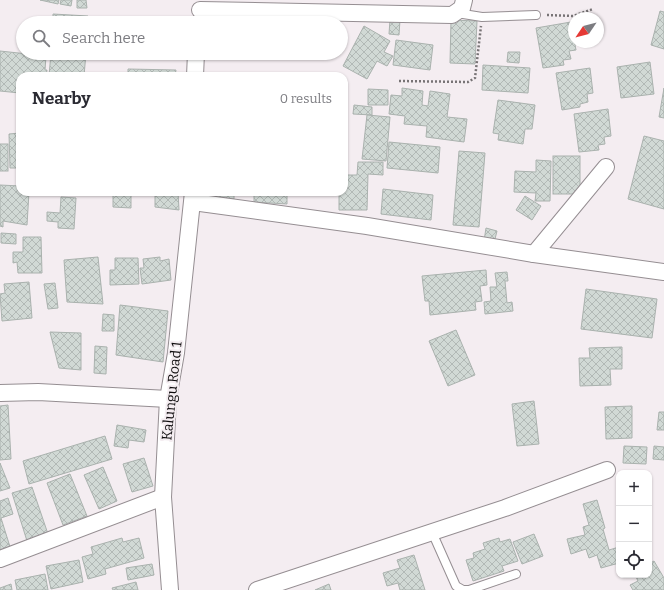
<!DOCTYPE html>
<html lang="en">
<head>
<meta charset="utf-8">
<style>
	body { margin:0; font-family:Bitter,serif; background:#f2f2f3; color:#2b2b33 }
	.controls { position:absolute; right:12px; bottom:12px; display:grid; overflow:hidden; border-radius:8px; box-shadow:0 1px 3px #0004 }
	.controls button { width:36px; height:36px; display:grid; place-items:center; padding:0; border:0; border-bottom:1px solid #e1e1e2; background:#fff; color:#2b2b33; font:20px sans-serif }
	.compass { position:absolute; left:568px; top:12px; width:36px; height:36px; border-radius:50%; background:#fff; box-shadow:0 1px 3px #0004; rotate:235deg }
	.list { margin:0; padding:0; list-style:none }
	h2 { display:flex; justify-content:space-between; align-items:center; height:52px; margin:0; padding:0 16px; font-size:17px }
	h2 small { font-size:13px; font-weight:400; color:#7c7c81 }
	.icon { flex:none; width:22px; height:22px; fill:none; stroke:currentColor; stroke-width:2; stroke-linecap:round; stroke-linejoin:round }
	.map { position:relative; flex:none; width:664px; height:590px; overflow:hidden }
	.search { position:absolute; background:#fff; box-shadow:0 1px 3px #0004; left:16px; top:16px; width:332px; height:44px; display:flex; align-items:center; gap:10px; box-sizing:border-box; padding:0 14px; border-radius:22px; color:#7c7c81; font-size:15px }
	.panel { position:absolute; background:#fff; box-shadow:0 1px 3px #0004; left:16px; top:72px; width:332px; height:124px; border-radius:12px }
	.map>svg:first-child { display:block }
</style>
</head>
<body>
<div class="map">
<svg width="664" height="590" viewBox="0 0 664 590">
	<defs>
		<pattern id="building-cross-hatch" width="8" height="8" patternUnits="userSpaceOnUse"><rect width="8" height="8" fill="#d1d9d5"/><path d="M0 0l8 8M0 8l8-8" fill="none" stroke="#b2b9b6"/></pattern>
	</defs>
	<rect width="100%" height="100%" fill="#f4edf1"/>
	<g fill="url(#building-cross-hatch)" stroke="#aab2ae">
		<path d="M40 0H59L58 4Z"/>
		<path d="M61 0H72L71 6 60 4Z"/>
		<path d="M77 0H86L87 8H77Z"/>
		<path d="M660 11 664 12V49L651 45Z"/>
		<path d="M53 14 88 16V23H53Z"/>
		<path d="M390 20H400L399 35 389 34Z"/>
		<path d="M451 20 477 21 475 64 450 63Z"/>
		<path d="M571 22 576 50 569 51 571 59 563 60 564 65 543 68 536 28Z"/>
		<path d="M364 26 390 41 384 52 393 56 387 66 377 61 367 79 343 66Z"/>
		<path d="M396 40 433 45 430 70 393 65Z"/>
		<path d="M0 51 46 56 45 70H47L46 76H20V93L0 91Z"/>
		<path d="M508 52H520L519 63 507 62Z"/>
		<path d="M51 53H86L84 76H49Z"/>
		<path d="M136 53H160V57L136 56Z"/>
		<path d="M650 62 654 94 621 98 617 67Z"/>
		<path d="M483 65 530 68 528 93 482 90Z"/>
		<path d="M590 68 593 93 587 94 588 102 580 104V107L562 110 556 73Z"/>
		<path d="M128 69 176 70 175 76H128Z"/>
		<path d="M402 88 423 91 422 105 428 106 430 91 450 94 447 117 467 119 464 142 426 137 427 126 404 124 405 116 389 114 391 95 402 96Z"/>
		<path d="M664 88V118L659 117Z"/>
		<path d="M368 89 388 90V105H368Z"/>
		<path d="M498 100 535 105 532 129H525L523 144 498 140 499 134 493 133Z"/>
		<path d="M354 105 372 107V115L353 114Z"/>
		<path d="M608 109 611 136 604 137 605 144 598 145 599 150 579 152 574 114Z"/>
		<path d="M367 115 390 117 386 161 362 159Z"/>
		<path d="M20 133V168H10L9 134Z"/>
		<path d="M644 136 664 141V209L628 199Z"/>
		<path d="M389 142 440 147 438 173 387 168Z"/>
		<rect x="0" y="144" width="8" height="27"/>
		<path d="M459 151 485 153 479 227 453 225Z"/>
		<rect x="553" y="156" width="27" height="38"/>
		<path d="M536 160 551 161 550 201H535L536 193 514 192 515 171 536 172Z"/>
		<path d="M358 162H383V175L368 174 367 210H339V192H344V175H357Z"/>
		<path d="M0 185 20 186V192H29L27 225 3 221V227L0 226Z"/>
		<path d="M383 189 433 195 431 220 381 214Z"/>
		<path d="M113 192H131V208L113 207Z"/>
		<path d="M155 192H178L179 210 155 207Z"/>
		<path d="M206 192H234V199L207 197Z"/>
		<path d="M254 192H287V204L254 202Z"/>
		<path d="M525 196 541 206 532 220 516 210Z"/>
		<path d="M61 197 76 198 74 229 58 228V222L47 221V212L60 213Z"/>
		<path d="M486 228 497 231 494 243 484 241Z"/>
		<path d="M1 233 16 234V244L1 243Z"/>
		<path d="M23 237H41L42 273H18L17 262 13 263V252H23Z"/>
		<path d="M98 257 103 304 67 302 64 260Z"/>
		<path d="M160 257V261L169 259 171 280 142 284 140 268H144L143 259Z"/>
		<path d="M115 258H138L139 284 110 285V270H115Z"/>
		<path d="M486 270 487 285 480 286 482 301 475 302 476 310 430 315 429 301H425L422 276Z"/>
		<path d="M507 272 508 281H505L507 303 512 302 513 311 485 314 484 302 491 301 490 287H497L495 273Z"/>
		<path d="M29 282 32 318 2 321 0 294 5 293 4 284Z"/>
		<path d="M55 283 58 308 48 309 44 284Z"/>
		<path d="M586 289 657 299 652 338 581 329Z"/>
		<path d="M120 305 168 311 163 362 116 355Z"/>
		<path d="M103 314 114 315V331H102Z"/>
		<path d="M456 330 475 375 448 386 429 341Z"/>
		<path d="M50 332 81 333V370L59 368Z"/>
		<path d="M95 346 107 347 106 374 94 373Z"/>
		<path d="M622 347V369H610L611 385 580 386 579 358H590L589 348Z"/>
		<path d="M534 401 539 444 517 446 512 404Z"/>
		<path d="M8 405 11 459 0 460V406Z"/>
		<path d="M632 406V438L606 439 605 407Z"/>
		<path d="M659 412H664V430H657Z"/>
		<path d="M117 425 146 430 144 442 129 440 128 448 114 446Z"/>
		<path d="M105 436 112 459 29 484 23 461Z"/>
		<path d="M624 446 647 447 646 464 623 463Z"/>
		<path d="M654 446 664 447V460L653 459Z"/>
		<path d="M144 458 153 486 132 492 123 464Z"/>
		<path d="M0 463 10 488 0 491Z"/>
		<path d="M103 467 117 501 99 509 84 475Z"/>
		<path d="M70 474 87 516 63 525 47 483Z"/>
		<path d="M32 487 48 534 27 541 12 493Z"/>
		<path d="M8 498 13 514 1 518 11 550 0 553V501Z"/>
		<path d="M597 500 605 528 603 529 609 550 619 547V563L601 568 597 555 589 558 586 549 571 554 567 539 585 535 583 527 589 525 583 504Z"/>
		<path d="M534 534 543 556 522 564 513 542Z"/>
		<path d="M122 538 123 542 139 538 144 558 105 569 106 574 88 579 82 557 93 554 91 547Z"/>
		<path d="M499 538 500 542 510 539 518 561 502 566 504 571 473 581 466 560 474 558 473 553 485 549 483 543Z"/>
		<path d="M414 555 425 590H400L398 583 387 586 383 573 400 568 397 560Z"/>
		<path d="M79 560 83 582 51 589 46 566Z"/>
		<path d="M654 561 664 578V590H633L630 585 638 581 635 575H649V564Z"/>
		<path d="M152 564 154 575 128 580 126 568Z"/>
		<path d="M45 574 48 590H17L15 580Z"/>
		<path d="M136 582 138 590H113L112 588Z"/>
		<path d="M11 584 12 590H0V588Z"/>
		<path d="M329 584 331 590H315Z"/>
	</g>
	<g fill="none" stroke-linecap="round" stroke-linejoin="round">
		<defs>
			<g id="service">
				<path d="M457 13 482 17 536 15"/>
				<path d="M432 532 456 586 463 590H469L516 574"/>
			</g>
			<g id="minor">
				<path d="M200 10 452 15 462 8 464 0"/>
				<path d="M195 76 196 53"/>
				<path d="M193 202 367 226 534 254 664 272"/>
				<path d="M534 254 606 167"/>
				<path d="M0 393 38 392 168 399"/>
				<path d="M0 559 163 497"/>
				<path d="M170 590 163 497 168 399 176 353 193 192"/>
				<path d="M257 590 505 508 607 470"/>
			</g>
		</defs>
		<use href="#service" stroke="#958e92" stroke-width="10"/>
		<use href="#minor" stroke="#958e92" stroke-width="18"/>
		<g stroke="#777375" stroke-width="2.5" stroke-dasharray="2 2" stroke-linecap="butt">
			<path d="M547 15 573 16 593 9"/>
			<path d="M399 81 468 82 475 78 481 26"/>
		</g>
		<use href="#service" stroke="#fff" stroke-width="8"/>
		<use href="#minor" stroke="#fff" stroke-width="16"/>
	</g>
	<g text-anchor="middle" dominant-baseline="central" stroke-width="4" stroke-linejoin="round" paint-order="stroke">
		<g font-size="14" fill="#0e0c0d" stroke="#f4edf1">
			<text transform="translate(172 391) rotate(-84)">Kalungu Road 1</text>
		</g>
	</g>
</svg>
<div class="controls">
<button>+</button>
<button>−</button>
<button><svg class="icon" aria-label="locate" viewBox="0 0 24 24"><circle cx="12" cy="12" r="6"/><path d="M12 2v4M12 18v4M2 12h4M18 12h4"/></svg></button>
</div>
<svg class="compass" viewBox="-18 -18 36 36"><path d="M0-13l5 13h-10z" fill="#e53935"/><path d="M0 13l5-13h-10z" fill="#7c7c81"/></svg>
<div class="search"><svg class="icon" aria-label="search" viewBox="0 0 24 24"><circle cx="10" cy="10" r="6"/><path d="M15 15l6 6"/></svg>Search here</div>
<section class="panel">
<h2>Nearby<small>0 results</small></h2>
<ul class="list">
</ul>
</section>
</div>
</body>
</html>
